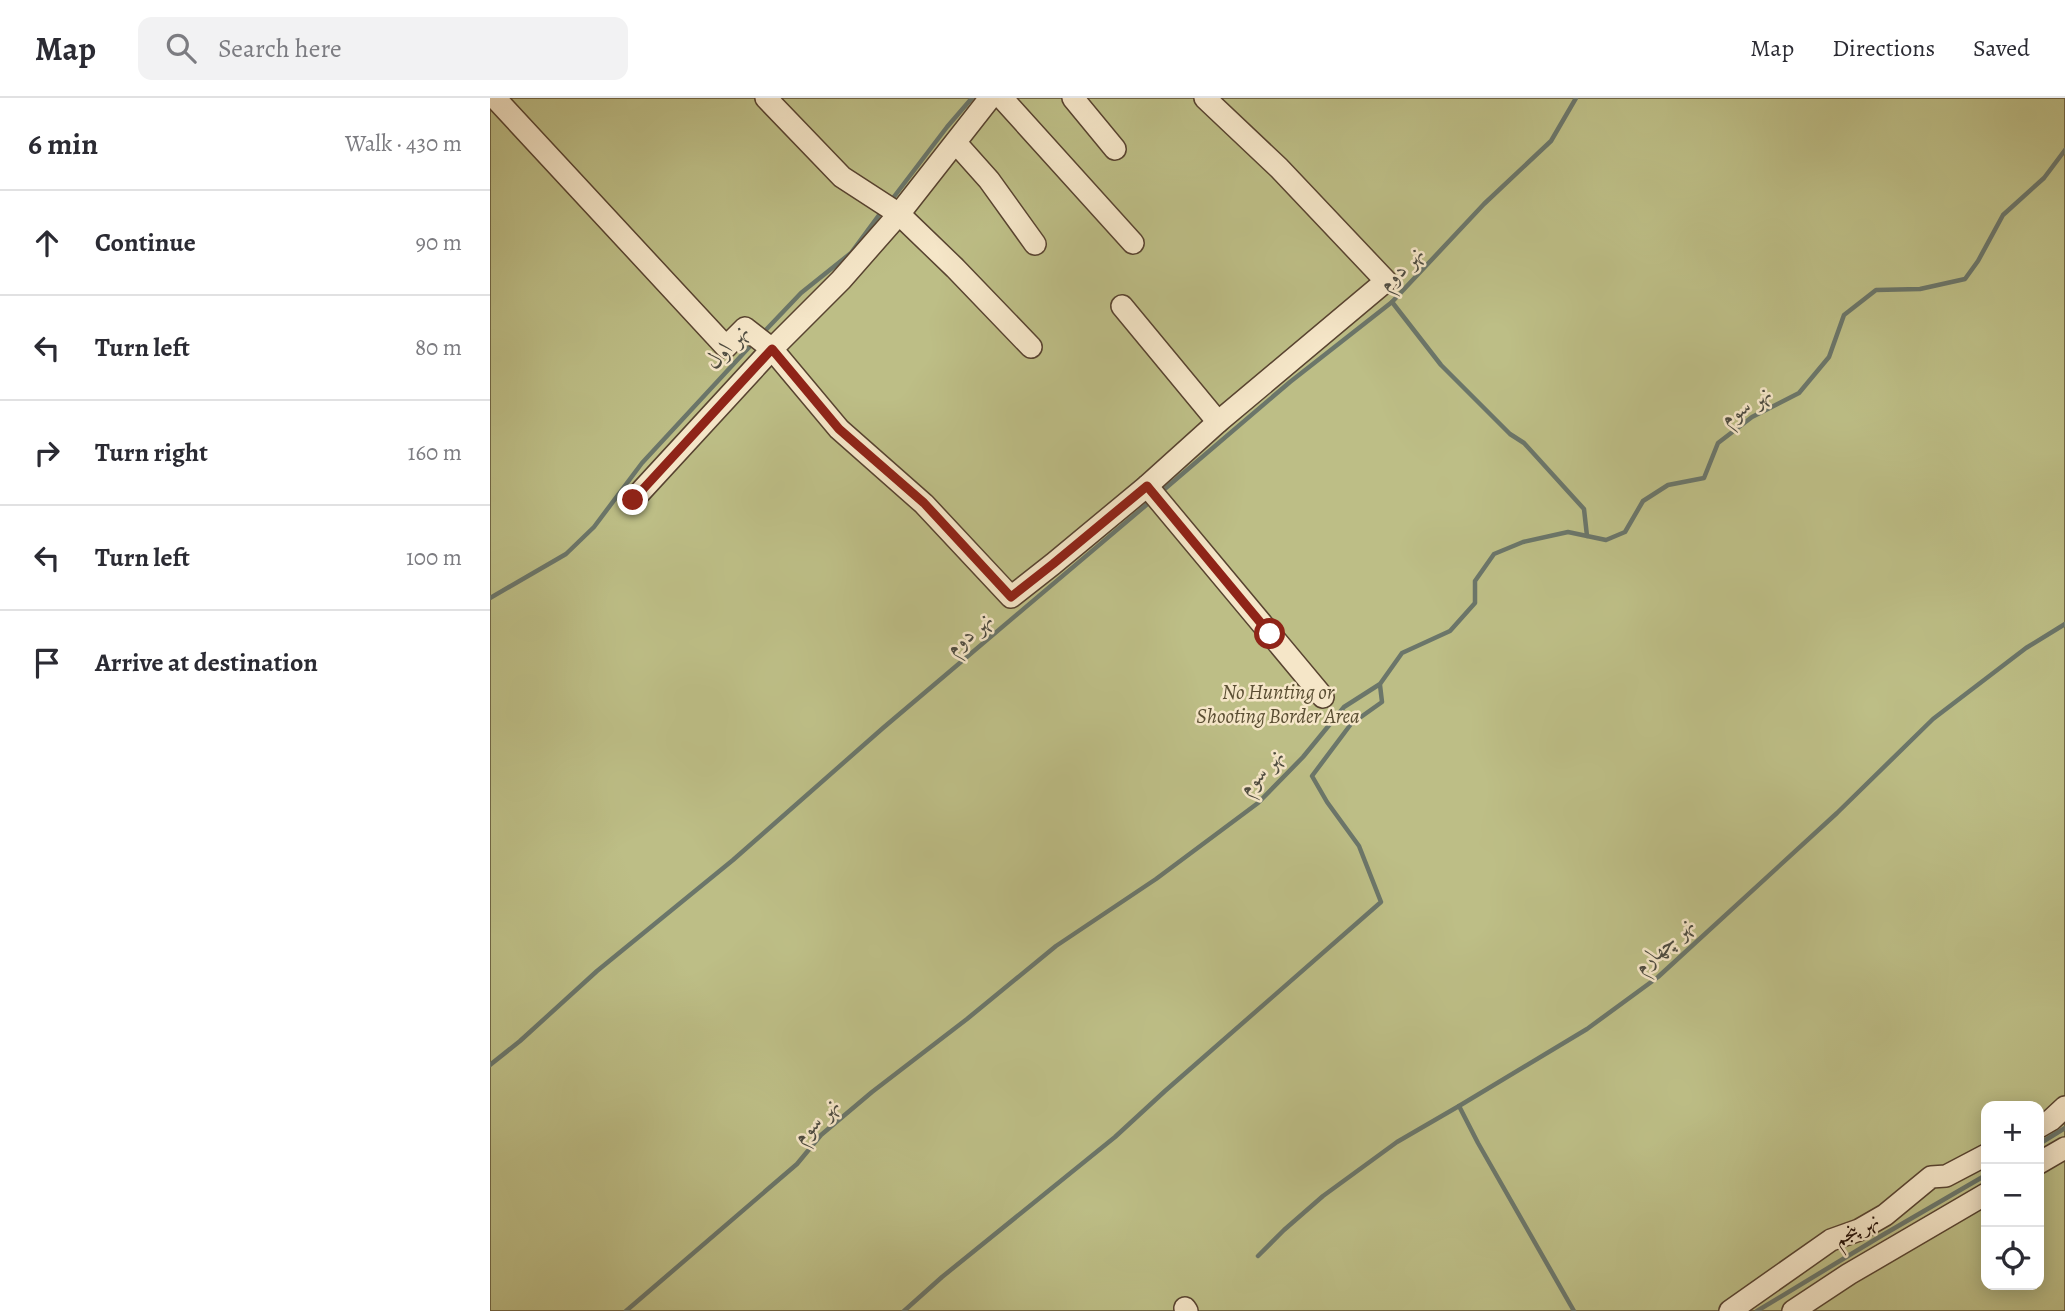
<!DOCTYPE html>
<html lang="en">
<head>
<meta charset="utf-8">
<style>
	body { margin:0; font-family:Alegreya,Amiri,serif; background:#f2f2f3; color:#2b2b33 }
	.controls { position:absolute; right:21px; bottom:21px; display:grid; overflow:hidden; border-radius:14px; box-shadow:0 4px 18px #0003 }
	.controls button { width:63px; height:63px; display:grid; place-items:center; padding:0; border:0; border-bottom:2px solid #e1e1e2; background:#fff; color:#2b2b33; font:35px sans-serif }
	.stop { position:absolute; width:21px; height:21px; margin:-16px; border:5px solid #8f2418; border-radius:50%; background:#fff }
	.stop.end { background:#8f2418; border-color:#fff; box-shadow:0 2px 7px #0008 }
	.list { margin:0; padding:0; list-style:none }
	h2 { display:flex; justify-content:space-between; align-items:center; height:91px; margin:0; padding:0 28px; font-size:30px }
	h2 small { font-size:23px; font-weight:400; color:#7c7c81 }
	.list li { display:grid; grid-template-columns:46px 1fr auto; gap:21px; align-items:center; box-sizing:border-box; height:105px; padding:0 28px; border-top:2px solid #e1e1e2 }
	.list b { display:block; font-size:26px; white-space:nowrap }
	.list em { font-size:23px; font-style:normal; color:#7c7c81 }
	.icon { flex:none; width:38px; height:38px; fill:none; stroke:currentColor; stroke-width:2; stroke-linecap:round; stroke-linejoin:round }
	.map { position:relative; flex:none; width:1575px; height:1213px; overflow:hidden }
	header { display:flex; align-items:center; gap:42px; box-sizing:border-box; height:98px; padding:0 35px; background:#fff; border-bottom:2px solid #e1e1e2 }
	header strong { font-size:33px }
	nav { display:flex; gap:38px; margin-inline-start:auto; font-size:24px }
	.search { width:490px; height:63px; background:#f2f2f3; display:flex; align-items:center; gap:18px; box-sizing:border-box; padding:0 24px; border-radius:14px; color:#7c7c81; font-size:26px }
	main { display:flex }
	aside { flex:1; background:#fff }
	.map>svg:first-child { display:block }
</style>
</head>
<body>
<header>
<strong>Map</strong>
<div class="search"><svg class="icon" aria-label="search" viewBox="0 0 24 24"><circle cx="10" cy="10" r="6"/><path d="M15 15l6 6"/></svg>Search here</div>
<nav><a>Map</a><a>Directions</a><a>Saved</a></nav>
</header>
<main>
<aside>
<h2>6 min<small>Walk · 430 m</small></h2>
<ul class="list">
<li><svg class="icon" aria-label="ahead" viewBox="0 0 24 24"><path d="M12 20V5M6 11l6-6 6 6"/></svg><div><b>Continue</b></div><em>90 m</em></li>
<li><svg class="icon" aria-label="left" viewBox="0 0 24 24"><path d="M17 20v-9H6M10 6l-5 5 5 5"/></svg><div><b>Turn left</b></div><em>80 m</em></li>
<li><svg class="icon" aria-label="right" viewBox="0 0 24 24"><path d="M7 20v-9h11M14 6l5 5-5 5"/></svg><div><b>Turn right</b></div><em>160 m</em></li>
<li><svg class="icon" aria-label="left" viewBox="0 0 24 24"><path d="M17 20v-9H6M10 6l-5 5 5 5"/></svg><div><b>Turn left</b></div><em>100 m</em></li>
<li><svg class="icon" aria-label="arrive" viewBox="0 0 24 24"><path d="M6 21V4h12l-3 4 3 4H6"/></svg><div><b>Arrive at destination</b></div></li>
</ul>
</aside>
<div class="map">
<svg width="1575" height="1213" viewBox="0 0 1575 1213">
	<rect width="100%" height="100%" fill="#efd9aa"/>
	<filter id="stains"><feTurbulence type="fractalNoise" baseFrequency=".00286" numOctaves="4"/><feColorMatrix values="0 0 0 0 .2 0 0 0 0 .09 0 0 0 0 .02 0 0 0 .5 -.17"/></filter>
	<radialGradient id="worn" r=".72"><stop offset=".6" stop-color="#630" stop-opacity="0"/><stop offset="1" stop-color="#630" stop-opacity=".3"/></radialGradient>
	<path fill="#bdbe86" stroke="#716846" stroke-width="2" fill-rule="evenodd" d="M0 0H1575V1213H0ZM1496 1008H1549V1187H1496Z"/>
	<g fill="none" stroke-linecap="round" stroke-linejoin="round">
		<g stroke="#6b766a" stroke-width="4.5">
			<path d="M400 104 457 29 482 0"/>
			<path d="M902 204 951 267 1020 336 1034 345 1094 411 1097 438"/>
			<path d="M272 236 311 195 361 155 392 113"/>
			<path d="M670 395 800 284 902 204 994 106 1061 43 1086 0"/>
			<path d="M0 500 76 456 104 429 152 365 263 245"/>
			<path d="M0 967 30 943 107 873 243 762 393 630 661 403"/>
			<path d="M969 1008 988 1045 1084 1213"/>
			<path d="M1549 1046 1575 1030"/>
			<path d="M768 1158 794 1132 833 1098 907 1044 969 1008 1097 931 1168 879 1347 715 1443 621 1536 550 1575 526"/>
			<path d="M136 1213 307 1066 331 1037 382 994 477 921 566 848 666 781 768 705 813 659 854 609 890 586 912 555 960 533 985 505V483L1004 456 1033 444 1078 434 1116 442 1135 434 1153 403 1178 387 1214 380 1228 345 1262 319 1309 295 1339 259 1354 217 1386 192 1430 191 1475 181 1488 163 1513 117 1554 80 1575 52"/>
			<path d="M414 1213 452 1179 625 1039 675 993 891 804 869 748 837 704 822 678 861 626 892 604 890 587"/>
			<path d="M1267 1213 1391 1138 1496 1077"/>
		</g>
		<defs>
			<g id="minor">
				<path d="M5 0 236 249 255 230 282 251 349 331 434 406 521 499 563 466 657 388 728 324 896 183 789 70 715 0"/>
				<path d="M276 0 352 79 409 116 465 170 541 249"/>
				<path d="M512 0 643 145"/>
				<path d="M583 0 625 51"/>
				<path d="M466 45 499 82 545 146"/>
				<path d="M632 208 728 324"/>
				<path d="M657 388 833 599"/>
				<path d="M143 402 282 251 351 182 409 116 500 0"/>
				<path d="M1549 1029 1561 1022 1575 1009"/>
				<path d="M1549 1065 1575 1050"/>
				<path d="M695 1210 697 1213"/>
				<path d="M1240 1213 1341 1142 1369 1132 1395 1117 1441 1079 1456 1078 1496 1057"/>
				<path d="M1303 1213 1359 1176 1496 1096"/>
			</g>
		</defs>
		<use href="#minor" stroke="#584330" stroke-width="24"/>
		<use href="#minor" stroke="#f5e6c8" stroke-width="21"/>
	</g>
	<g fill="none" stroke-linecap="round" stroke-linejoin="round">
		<path stroke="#8f2418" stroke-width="9" d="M143 402 282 251 349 331 434 405 521 499 563 466 657 388 780 536"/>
	</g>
	<g text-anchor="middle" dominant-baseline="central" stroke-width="5" stroke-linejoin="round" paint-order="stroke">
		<g font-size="21" font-style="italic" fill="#5a4e33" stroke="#f5e6c8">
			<text x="788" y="594">No Hunting or<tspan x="788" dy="24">Shooting Border Area</tspan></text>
		</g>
		<g font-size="21" fill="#251107" stroke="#f5e6c8">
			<text transform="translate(1366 1131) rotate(-27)">نهر پنجم</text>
		</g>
		<g font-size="23" font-style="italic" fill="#4e4c41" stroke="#f5e6c8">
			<text transform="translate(911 170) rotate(-45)">نهر دوم</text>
			<text transform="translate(237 248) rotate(-47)">نهر اول</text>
			<text transform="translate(1256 307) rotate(-32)">نهر سوم</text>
			<text transform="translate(479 535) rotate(-40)">نهر دوم</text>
			<text transform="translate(771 673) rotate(-46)">نهر سوم</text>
			<text transform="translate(1174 847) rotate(-42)">نهر چهارم</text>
			<text transform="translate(326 1022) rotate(-44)">نهر سوم</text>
		</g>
	</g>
	<rect width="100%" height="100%" filter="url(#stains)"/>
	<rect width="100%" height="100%" fill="url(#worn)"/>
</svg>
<div class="controls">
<button>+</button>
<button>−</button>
<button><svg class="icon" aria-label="locate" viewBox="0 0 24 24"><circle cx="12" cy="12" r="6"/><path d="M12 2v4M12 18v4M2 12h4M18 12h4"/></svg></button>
</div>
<div class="stop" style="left:780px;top:536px"></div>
<div class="stop end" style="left:143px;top:402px"></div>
</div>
</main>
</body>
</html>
